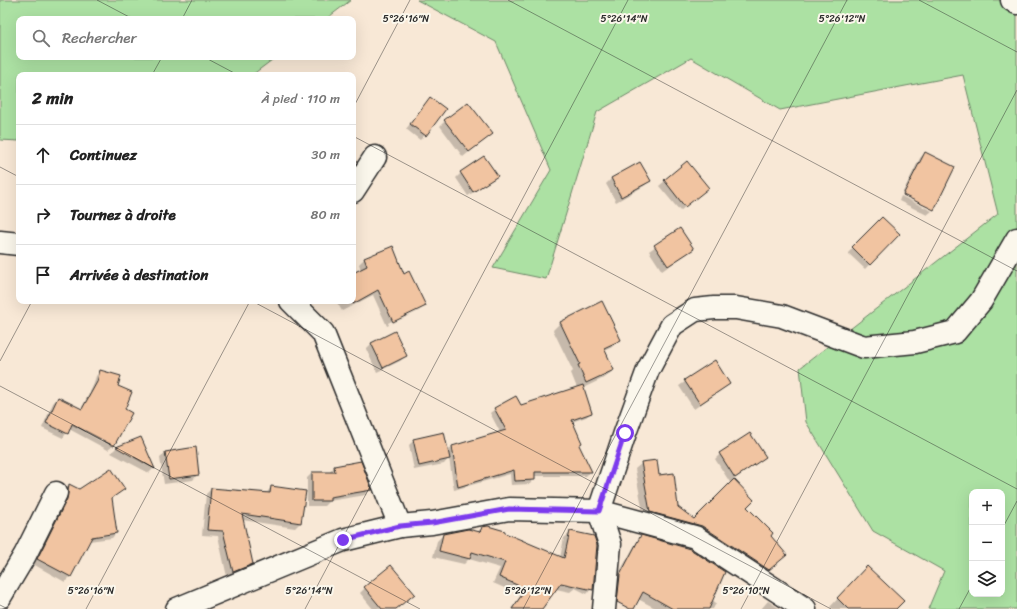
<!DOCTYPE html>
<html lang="fr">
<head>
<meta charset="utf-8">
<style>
	body { margin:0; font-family:Sriracha,sans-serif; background:#f2f2f2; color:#222 }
	.controls { position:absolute; right:12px; bottom:12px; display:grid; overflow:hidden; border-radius:8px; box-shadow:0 4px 16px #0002 }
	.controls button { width:36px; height:36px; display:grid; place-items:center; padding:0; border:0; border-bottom:1px solid #e0e0e0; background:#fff; color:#222; font:20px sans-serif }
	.stop { position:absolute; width:12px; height:12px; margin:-9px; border:3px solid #7c3aed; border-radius:50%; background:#fff }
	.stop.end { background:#7c3aed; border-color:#fff; box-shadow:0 1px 4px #0008 }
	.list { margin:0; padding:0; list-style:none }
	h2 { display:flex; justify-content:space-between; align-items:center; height:52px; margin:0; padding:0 16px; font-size:17px }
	h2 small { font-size:13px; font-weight:400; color:#767676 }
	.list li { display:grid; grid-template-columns:26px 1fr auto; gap:12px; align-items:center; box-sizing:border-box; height:60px; padding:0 16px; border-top:1px solid #e0e0e0 }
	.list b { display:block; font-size:15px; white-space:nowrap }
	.list em { font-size:13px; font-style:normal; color:#767676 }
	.icon { flex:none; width:22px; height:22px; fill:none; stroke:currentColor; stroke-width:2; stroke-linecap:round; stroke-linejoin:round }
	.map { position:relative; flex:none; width:1017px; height:609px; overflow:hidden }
	.search { position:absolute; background:#fff; box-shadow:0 4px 16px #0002; left:16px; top:16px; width:340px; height:44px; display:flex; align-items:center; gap:10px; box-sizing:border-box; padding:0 14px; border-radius:8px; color:#767676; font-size:15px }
	.panel { position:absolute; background:#fff; box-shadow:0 4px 16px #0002; left:16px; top:72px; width:340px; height:232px; border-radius:8px }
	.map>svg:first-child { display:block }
</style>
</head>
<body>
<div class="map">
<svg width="1017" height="609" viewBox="0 0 1017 609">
	<rect width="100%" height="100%" fill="#f8e8d6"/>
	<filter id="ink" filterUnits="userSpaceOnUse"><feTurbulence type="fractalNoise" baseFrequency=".025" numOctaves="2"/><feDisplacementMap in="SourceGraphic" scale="8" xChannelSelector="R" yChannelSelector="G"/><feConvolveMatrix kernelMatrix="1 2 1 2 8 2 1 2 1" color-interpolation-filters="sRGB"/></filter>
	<g filter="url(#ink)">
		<g fill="#ace1a3" stroke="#6c8667" fill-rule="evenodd">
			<path d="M0 0H351L326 19H19V57H276L252 75H19V141L0 140Z"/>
			<path d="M417 0H1017V609H928L944 571 873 531 806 422 800 368 998 214 963 75 780 110 691 58 597 112 546 279 493 268 551 170 496 42ZM972 492H1002V594H972Z"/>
		</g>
		<g fill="#0003" fill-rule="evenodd">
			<path d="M430 98 425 135 420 140 406 129Z"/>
			<path d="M445 121 491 134 463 157 440 126Z"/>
			<path d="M925 153 954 167 932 210V208L902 194 920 158Z"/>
			<path d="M687 162 702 193 680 211 659 186Z"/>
			<path d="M461 173 496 176 468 196 456 178Z"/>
			<path d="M611 179 650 181 644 186 616 202 606 184Z"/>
			<path d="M901 196 932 211 927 215 899 201Z"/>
			<path d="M882 218 898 234 865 269 848 253Z"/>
			<path d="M680 229 693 249 662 271 649 251Z"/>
			<path d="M392 248 403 275 424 305 419 311 387 326 373 295 342 311 336 301H353V274L361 270 359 264 364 259ZM420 307V310L389 325 388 323Z"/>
			<path d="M602 303 619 340 612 347 604 351 613 370 606 377 583 388 591 413 586 417 572 422 581 443 578 446 590 472 586 476H534V479L530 484 511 485 510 474 454 490 449 458 444 464 414 470 409 445 414 440 447 452 452 447 500 432 490 413 495 409 521 406 577 388 571 373 573 371 553 330 560 323Z"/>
			<path d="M394 333 406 356 400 361 377 372 366 349 371 344Z"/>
			<path d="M714 362 729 384 694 409 679 386Z"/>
			<path d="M100 371 124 410 130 413 113 446 108 450 69 429 63 438 42 428 53 403 58 398 81 409 92 388 96 376Z"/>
			<path d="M141 438 154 468 149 473 111 453 116 448Z"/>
			<path d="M166 453 198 474 193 480 164 484 160 458Z"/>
			<path d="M720 454 765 457 733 480 746 507 769 536 779 561 762 576 644 518 635 469 642 463 658 476 677 507 694 520 731 484 715 459Z"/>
			<path d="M334 467 371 489 366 495 329 501 324 506H307V478L312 473H329Z"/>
			<path d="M69 485 79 490 124 489 111 499 116 533 112 538 89 541 70 577 65 582 33 564 63 504 64 490Z"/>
			<path d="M271 487 305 492 300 523 295 528 242 520 252 563 247 569 227 577 218 536 202 535 206 494 211 489 266 494Z"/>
			<path d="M482 528 504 534 560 558 564 538 570 533 592 588 587 594 575 588 570 592 556 589 541 609H511L521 595 493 583 500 568 469 559 464 564 433 557 437 541 443 535 477 532Z"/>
			<path d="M642 537 716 603 713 609H657L638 599 632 605 612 601 614 582 636 543Z"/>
			<path d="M860 575 894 609H832L830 607Z"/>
			<path d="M365 588 396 609H373L360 593Z"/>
			<path d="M768 601 780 609H761Z"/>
		</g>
		<g fill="#f1c4a1" stroke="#2b2b2b">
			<path d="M430 97 446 109 426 136 410 124Z"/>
			<path d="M468 102 493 134 469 152 444 120Z"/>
			<path d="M925 152 955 167 934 210 903 195Z"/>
			<path d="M484 156 498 176 473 192 460 172Z"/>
			<path d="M687 161 709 188 685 207 664 180Z"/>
			<path d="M640 162 651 181 621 197 611 178Z"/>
			<path d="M882 217 900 234 870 265 852 247Z"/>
			<path d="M680 228 694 249 668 266 654 245Z"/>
			<path d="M393 246 404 274 409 271 426 306 393 322 378 290 353 304V273L367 266 364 258Z"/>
			<path d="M602 301 621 340 604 348 614 370 586 383 578 365 580 364 560 322Z"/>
			<path d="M395 331 407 356 383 368 371 343Z"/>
			<path d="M715 360 730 384 700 404 684 380Z"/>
			<path d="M100 370 121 376 118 386 132 392 125 409 132 413 114 446 72 424 68 434 46 423 58 397 82 409 97 382Z"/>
			<path d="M583 385 592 413 572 420 582 443 579 445 592 472H535V480L515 481 514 470 458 487 452 446 506 430 494 408 516 396 521 405Z"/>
			<path d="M444 432 450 459 419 466 413 439Z"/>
			<path d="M750 433 766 457 735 478 719 453Z"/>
			<path d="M141 437 155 469 116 447Z"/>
			<path d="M196 447 199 475 169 479 165 452Z"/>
			<path d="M657 460 659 475 674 473 678 507 694 519 734 479 754 500 747 507 773 533 771 536 787 555 769 570 702 526 650 512 641 462Z"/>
			<path d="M361 461 372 490 330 497V501H312V472H335L334 466Z"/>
			<path d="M111 468 125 489 112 498 117 533 92 537 71 577 37 559 67 499 69 484 79 489Z"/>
			<path d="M271 486 306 491 301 523 242 514 253 564 233 572 223 531 207 530 211 488 270 493Z"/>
			<path d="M488 526 505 531V533L564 558 570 531 594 536 597 545 593 590 561 583 542 609H512L526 589 499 577 505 562 472 552 470 559 439 551 443 534 468 529 480 532 482 527Z"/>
			<path d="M641 535 690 549 725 572 709 609H673L643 592 634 609H630L617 602 620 575Z"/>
			<path d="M391 565 415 594 396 609H382L364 587Z"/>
			<path d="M867 566 904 601 896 609H848L837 598Z"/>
		</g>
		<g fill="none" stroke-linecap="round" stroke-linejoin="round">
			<defs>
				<g id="street">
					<path d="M1012 0 1017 3"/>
					<path d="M353 191 375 157"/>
					<path d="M0 242 19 244"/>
					<path d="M291 301 323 333 400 526"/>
					<path d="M599 511 695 537 805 609"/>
					<path d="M0 597 25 555 56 493"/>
				</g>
				<g id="secondary">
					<path d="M177 609 343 540 400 526 432 523 509 509 599 511"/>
					<path d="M604 609 610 544 599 511 625 433 648 370 672 325 695 310 714 308H736L782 316 864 347 915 342 955 332 981 301 1017 239"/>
				</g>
			</defs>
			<use href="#street" stroke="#2b2b2b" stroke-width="25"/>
			<use href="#secondary" stroke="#2b2b2b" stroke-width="25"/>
			<use href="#street" stroke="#fbf7ec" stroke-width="22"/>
			<use href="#secondary" stroke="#fbf7ec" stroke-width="22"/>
		</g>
	</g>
	<g fill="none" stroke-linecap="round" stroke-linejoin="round" filter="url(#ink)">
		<path stroke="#7c3aed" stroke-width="5" d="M343 540 400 526 432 523 509 509 599 511 625 433"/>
	</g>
	<path fill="none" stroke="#2b2b2b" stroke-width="1" stroke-opacity="0.45" d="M97 0 133 19M508 0 1017 271M919 0 1017 52M182 19 192 0M204 57 238 75M152 75 162 57M353 108 410 0M353 136 1017 489M0 167 19 177M252 301 831 609M0 361 32 301M0 386 420 609M1002 529 1017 501M0 605 8 609M86 609 250 301M305 609 628 0M523 609 847 0M741 609 1017 90M959 609 972 585"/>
	<g font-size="10" text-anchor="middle" fill="#2b2b2b" stroke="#fbf7ec" stroke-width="4" stroke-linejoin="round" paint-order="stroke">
		<text x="406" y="22">5°26'16"N</text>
		<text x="624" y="22">5°26'14"N</text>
		<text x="842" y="22">5°26'12"N</text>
		<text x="91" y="594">5°26'16"N</text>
		<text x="309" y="594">5°26'14"N</text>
		<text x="528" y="594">5°26'12"N</text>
		<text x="746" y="594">5°26'10"N</text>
	</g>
</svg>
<div class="controls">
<button>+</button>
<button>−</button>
<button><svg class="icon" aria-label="layers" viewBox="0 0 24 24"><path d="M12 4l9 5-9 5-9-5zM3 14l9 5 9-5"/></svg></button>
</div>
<div class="stop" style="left:625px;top:433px"></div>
<div class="stop end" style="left:343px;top:540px"></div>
<div class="search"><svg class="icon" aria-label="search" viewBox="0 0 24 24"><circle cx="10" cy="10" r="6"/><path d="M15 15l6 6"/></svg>Rechercher</div>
<section class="panel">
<h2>2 min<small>À pied · 110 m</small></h2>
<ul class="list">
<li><svg class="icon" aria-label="ahead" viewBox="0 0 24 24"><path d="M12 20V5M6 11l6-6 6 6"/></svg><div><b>Continuez</b></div><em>30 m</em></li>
<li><svg class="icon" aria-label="right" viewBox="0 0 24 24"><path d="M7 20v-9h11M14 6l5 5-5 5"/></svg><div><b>Tournez à droite</b></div><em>80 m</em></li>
<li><svg class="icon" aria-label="arrive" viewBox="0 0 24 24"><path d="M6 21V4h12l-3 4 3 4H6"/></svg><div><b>Arrivée à destination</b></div></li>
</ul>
</section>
</div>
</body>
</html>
